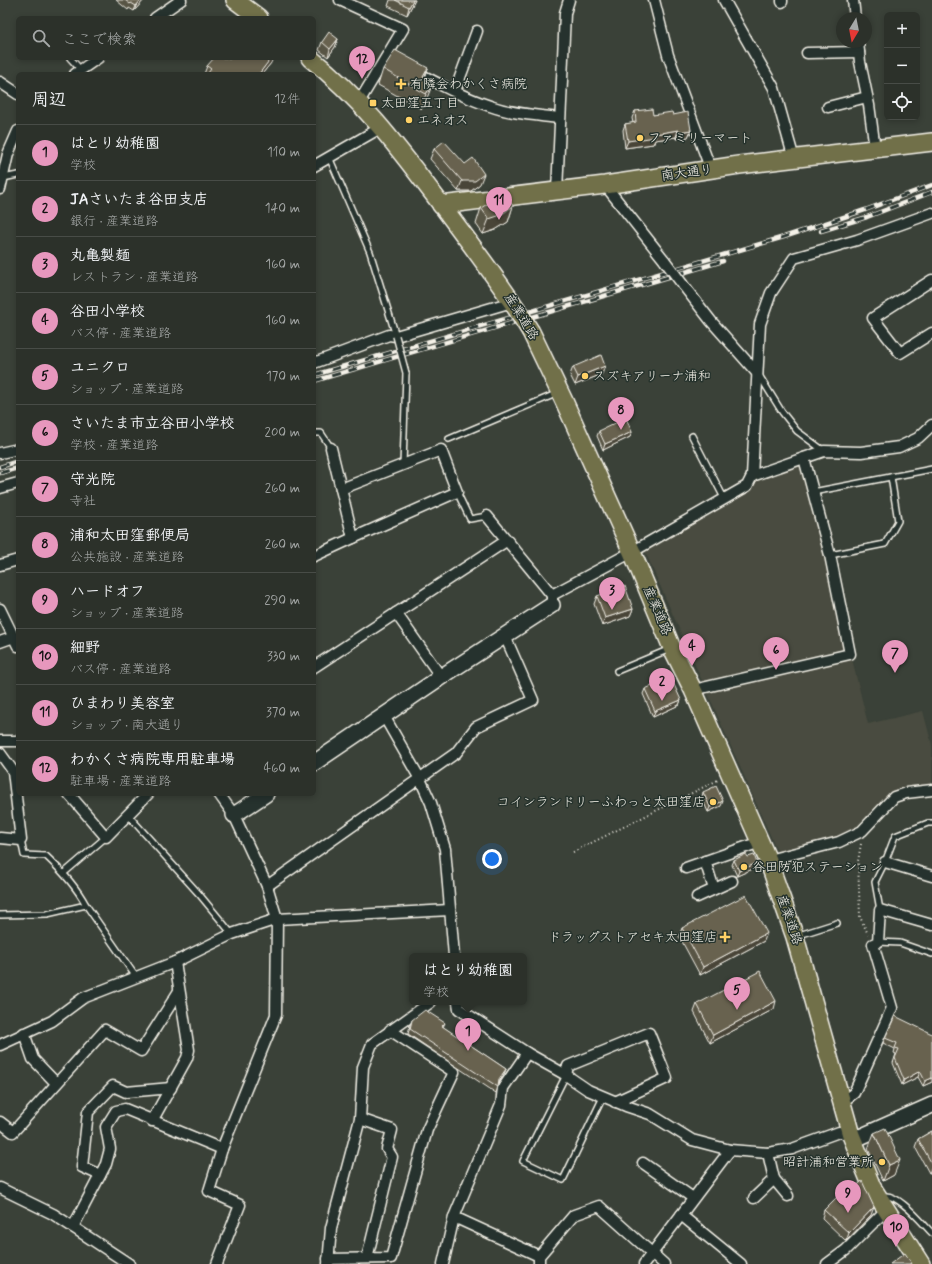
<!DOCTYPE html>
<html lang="ja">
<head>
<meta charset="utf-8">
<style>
	body { margin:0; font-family:Mynerve,"Klee One",sans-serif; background:#343932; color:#f1f3f6 }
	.controls { position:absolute; right:12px; top:12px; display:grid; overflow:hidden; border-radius:6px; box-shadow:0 2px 6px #0003 }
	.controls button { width:36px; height:36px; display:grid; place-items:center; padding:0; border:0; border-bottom:1px solid #484c47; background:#2c312a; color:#f1f3f6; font:20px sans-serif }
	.compass { position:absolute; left:836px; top:12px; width:36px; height:36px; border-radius:50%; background:#2c312a; box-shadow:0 2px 6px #0003; rotate:190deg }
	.you { position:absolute; left:492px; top:859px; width:14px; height:14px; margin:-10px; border:3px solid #fff; border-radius:50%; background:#1a73e8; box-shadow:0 0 0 6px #1a73e833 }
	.badge { display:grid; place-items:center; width:26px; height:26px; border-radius:50%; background:#e797bd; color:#111; font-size:13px; font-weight:700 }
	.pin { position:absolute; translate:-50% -33px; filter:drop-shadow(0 1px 2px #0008) }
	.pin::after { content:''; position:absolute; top:21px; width:14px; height:12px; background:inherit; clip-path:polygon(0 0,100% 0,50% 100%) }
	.popup { position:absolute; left:409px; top:953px; width:118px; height:52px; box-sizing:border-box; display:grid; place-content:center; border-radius:6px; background:#2c312a; filter:drop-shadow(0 1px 3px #0005); font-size:13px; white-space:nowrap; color:#a6a9a8 }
	.popup b { font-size:15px; color:#f1f3f6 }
	.popup::after { content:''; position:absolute; left:50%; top:100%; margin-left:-8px; border:8px solid transparent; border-top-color:#2c312a }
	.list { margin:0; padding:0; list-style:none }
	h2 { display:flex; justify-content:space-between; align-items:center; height:52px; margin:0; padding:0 16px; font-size:17px }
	h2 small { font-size:13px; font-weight:400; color:#a6a9a8 }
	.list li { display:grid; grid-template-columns:26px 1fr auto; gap:12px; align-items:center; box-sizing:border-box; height:56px; padding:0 16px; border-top:1px solid #484c47 }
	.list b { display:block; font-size:15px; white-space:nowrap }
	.list p { margin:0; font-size:13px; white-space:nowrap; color:#a6a9a8 }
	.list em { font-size:13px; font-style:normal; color:#a6a9a8 }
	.icon { flex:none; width:22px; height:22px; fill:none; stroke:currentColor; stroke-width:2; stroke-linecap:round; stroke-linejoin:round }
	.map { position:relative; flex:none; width:932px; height:1264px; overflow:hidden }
	.search { position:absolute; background:#2c312a; box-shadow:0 2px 6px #0003; left:16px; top:16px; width:300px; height:44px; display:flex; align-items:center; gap:10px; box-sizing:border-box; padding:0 14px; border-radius:6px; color:#a6a9a8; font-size:15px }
	.panel { position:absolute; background:#2c312a; box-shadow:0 2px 6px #0003; left:16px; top:72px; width:300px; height:724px; border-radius:6px }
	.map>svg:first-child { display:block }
</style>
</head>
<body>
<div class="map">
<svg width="932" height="1264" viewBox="0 0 932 1264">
	<rect width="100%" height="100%" fill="#3a4138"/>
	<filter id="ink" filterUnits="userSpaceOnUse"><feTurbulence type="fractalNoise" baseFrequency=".025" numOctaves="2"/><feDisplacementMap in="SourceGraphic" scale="8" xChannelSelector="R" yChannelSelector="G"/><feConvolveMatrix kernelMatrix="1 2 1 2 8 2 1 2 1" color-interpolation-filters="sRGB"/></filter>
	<g filter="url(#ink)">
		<path fill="#484b3f" d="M794 466 801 467 826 554 868 724 923 711 932 745V784L893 791 858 827 836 840 778 853 643 547 748 489 756 480Z"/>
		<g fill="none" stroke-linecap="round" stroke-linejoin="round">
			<defs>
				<g id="lane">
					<path d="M70 58 81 70"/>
					<path d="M329 157 370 252 396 336"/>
					<path d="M3 178 18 175"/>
					<path d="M759 375 782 412 797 431 824 451"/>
					<path d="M314 433H321L331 448"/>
					<path d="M692 436 724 498"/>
					<path d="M449 439 558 393"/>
					<path d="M403 465 406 373"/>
					<path d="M457 492 470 519 487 516"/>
					<path d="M813 492 932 469"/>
					<path d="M830 555 885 544 898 521 891 477"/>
					<path d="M617 671 670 649"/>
					<path d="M128 815 199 894 232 934"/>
					<path d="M21 840 24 855 46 856C62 871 76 886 86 905L136 977"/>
					<path d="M64 873 106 837"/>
					<path d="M880 910 875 882 885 862 895 836 928 823H932"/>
					<path d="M0 915 47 914 86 905"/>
					<path d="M796 936 837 923"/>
					<path d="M878 942 900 943 932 954"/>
					<path d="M566 1075 523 1161 563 1180 603 1097"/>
					<path d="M882 1197C896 1190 923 1224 932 1233"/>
				</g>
				<g id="street">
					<path d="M340 0 403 29 359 102"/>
					<path d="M654 0 668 55 711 170"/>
					<path d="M724 0 774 88 794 159"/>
					<path d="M782 0V2"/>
					<path d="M853 0 855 18"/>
					<path d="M155 18 181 0"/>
					<path d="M858 42 860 62 869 105 875 149"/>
					<path d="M807 53 859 52"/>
					<path d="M387 57C419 73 456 95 490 106 512 114 536 115 559 118"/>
					<path d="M75 74 98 58"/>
					<path d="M0 82 18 94"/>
					<path d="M455 91 477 31"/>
					<path d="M828 107 867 97"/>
					<path d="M314 166 382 127"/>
					<path d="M605 185 665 261"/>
					<path d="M0 189 8 154 18 131"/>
					<path d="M557 191 565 13 569 0"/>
					<path d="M932 280 873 318 900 353 932 333"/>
					<path d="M683 285 711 321 757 373"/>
					<path d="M314 363 389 335 396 336 512 302"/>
					<path d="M331 448 353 538"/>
					<path d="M0 453 18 449"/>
					<path d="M752 476 824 451 861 452 899 447 918 438 932 425"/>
					<path d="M0 488 18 483"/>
					<path d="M487 516 552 595"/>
					<path d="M314 556 353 538 457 492 441 450 341 489"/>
					<path d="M0 565 18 560"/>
					<path d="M552 605V595L632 552 747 486 752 476 760 324 771 293 794 258 857 240 932 213"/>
					<path d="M0 609 18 646"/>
					<path d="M396 613 441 677"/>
					<path d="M0 642 14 637"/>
					<path d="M314 667 506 541"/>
					<path d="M693 690 850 654 830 555 804 458"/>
					<path d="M384 716 420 779 431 803 445 849 454 956"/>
					<path d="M0 741H18"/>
					<path d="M0 753 13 771 21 840 0 838"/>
					<path d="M69 794 106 837 148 794"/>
					<path d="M768 860 839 842 862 831 894 797 906 793 932 790"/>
					<path d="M705 861 714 889"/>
					<path d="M885 862 932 876"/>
					<path d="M686 868 760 842"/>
					<path d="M267 886 456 753 476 727 533 700 505 636"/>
					<path d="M697 897 732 881"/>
					<path d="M458 1002 459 1009 527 1053 566 1075 588 1090 626 1106 650 1114 692 1140 730 1150 768 1153 792 1149 839 1132 851 1135"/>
					<path d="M24 1033 33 1059 56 1083"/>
					<path d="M0 1045 52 1021 83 998 175 962 232 934 277 919 450 910"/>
					<path d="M566 1075 568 1066 649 1033 667 1078 615 1102"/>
					<path d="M842 1102 854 1093 892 1008 873 944 878 942 880 910 932 925"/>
					<path d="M360 1119 392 1130 387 1149 392 1157 367 1258"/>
					<path d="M152 1121 187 1058 189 1050 175 962"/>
					<path d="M0 1122 13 1132 105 1030 141 1051 179 991"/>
					<path d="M768 1153 774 1179"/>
					<path d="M643 1163 693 1198"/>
					<path d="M100 1175 82 1167 88 1112 113 1086 126 1092 171 1088"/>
					<path d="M0 1188 53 1214 129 1264"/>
					<path d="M754 1198 774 1179 788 1196"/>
					<path d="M681 1215 741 1264"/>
					<path d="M454 1217 539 1256"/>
					<path d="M73 1227 106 1164 110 1149 106 1127 116 1111 125 1109 222 1149"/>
					<path d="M328 1259 391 1258 427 1130 454 1072 390 1030"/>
					<path d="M217 1264 240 1205 209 1191 222 1149 276 1015 277 919 267 886 234 815 219 794"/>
					<path d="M328 1264 331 1228 360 1119 363 1067 372 1044 431 1002"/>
					<path d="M443 1264 454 1217 501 1105 503 1088 527 1053"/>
					<path d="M539 1264V1256L574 1215 599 1206 664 1264"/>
					<path d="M644 1264 730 1150"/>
					<path d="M827 1264 846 1250 886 1210"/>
				</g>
				<g id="secondary">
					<path d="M314 763 441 677 552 605"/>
					<path d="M234 815 266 794"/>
					<path d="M851 1135 860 1137 932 1105"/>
				</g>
				<g id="primary">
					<path d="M235 0 259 18"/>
					<path d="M310 58C359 96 397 146 434 195 462 232 490 269 516 308"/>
					<path d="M441 205 605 185 739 165 932 142"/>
					<path d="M531 332 564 401 632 552 672 648 693 690 768 860 795 937 851 1135 872 1187 921 1264"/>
				</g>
			</defs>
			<use href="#lane" stroke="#f4f1e8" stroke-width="8"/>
			<use href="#street" stroke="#f4f1e8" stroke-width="13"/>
			<use href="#secondary" stroke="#f4f1e8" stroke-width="18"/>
			<use href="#primary" stroke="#f4f1e8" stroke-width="20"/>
			<g stroke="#f4f1e8" stroke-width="2" stroke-dasharray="1 3" stroke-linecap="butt">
				<path d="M861 844 858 861 860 917 868 934"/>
				<path d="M573 852 718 780"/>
			</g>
			<use href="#lane" stroke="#26332d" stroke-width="5"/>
			<use href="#street" stroke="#26332d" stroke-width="10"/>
			<use href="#secondary" stroke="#26332d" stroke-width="15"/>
			<use href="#primary" stroke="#71704a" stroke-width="17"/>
			<defs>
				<g id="rail">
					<path d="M821 231 867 217 932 192"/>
					<path d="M314 375 784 237 865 210 932 185"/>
					<path d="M314 381 723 261"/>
					<path d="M0 467 18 461"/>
					<path d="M0 473 18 468"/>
				</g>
			</defs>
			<use href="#rail" stroke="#f4f1e8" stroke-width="4.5"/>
			<use href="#rail" stroke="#26332d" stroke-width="3" stroke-dasharray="9" stroke-linecap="butt"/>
			<defs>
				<path id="lane-bridge" d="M396 336 406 373"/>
				<path id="street-bridge" d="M665 261 683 285"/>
				<path id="primary-bridge" d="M516 308 531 332"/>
			</defs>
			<use href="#lane-bridge" stroke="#f4f1e8" stroke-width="8" stroke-linecap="butt"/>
			<use href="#street-bridge" stroke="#f4f1e8" stroke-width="13" stroke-linecap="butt"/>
			<use href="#primary-bridge" stroke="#f4f1e8" stroke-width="20" stroke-linecap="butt"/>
			<use href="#lane-bridge" stroke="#26332d" stroke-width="5"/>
			<use href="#street-bridge" stroke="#26332d" stroke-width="10"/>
			<use href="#primary-bridge" stroke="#71704a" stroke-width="17"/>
		</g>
		<g fill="#595445" stroke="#f4f1e8">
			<path d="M116 0H144L134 11 129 8 128 10Z"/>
			<path d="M390 0H415L407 15 388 6Z"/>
			<path d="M338 39 335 47 328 57 319 50 322 42Z"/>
			<path d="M271 63 262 74H204L207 66Z"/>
			<path d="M428 68 425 78 427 98 421 109 378 85 383 69Z"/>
			<path d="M635 111 653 115H673L691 130 688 137 676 139V137L655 140 653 144 625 148 623 130 625 124 633 123 632 118Z"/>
			<path d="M434 149 465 164 480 184 471 191H458L430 159Z"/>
			<path d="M513 206 508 222 495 230 483 234 476 224 481 208Z"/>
			<path d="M573 367 602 374 575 385 570 375Z"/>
			<path d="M599 431 632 432 630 437 603 450 597 436Z"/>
			<path d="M597 596 633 609 630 616 602 626 594 604Z"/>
			<path d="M645 689 681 700 679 705 653 717 643 694Z"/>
			<path d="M703 792 721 806 708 812 702 798Z"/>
			<path d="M748 857 755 868 737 876 732 865 734 860Z"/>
			<path d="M682 928 764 941 700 975 679 936Z"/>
			<path d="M697 1004 774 1009 710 1043 694 1012Z"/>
			<path d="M895 1016 932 1082 923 1086 918 1077 902 1085 893 1063 896 1054 894 1053 895 1049 883 1043Z"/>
			<path d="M412 1020 445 1023 443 1027 506 1069 504 1074 499 1083 496 1093 408 1034 410 1025Z"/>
			<path d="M932 1131V1172L929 1173 915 1147 918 1139Z"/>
			<path d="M874 1133 894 1175 883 1181 868 1149Z"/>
			<path d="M824 1210 871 1215 846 1241 822 1218Z"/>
		</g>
		<g fill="#484538" stroke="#f4f1e8">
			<path d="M141 0H144L134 11 136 6Z"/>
			<path d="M413 0H415L407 15 409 7Z"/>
			<path d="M338 39 335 47 328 57 330 49Z"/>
			<path d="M271 58H273L271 63 262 74H259Z"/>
			<path d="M428 68 423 84V77Z"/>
			<path d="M433 83 427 98 421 109 426 94Z"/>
			<path d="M678 130 676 137 655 140 653 144 625 148 628 141 655 134Z"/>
			<path d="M691 130 688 137 676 139 679 132Z"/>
			<path d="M484 174 480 184 471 191H458L462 181Z"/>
			<path d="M513 206 508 222 495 230 483 234 489 219Z"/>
			<path d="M605 366 602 374 575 385 578 377Z"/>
			<path d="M632 432 630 437 603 450 605 444Z"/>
			<path d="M633 609 630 616 602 626 605 618Z"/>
			<path d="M681 700 679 705 653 717 655 711Z"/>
			<path d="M723 801 721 806 708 812 710 807Z"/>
			<path d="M757 863 755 868 737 876 739 871Z"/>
			<path d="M767 933 764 941 700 975 703 967Z"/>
			<path d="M776 1001 774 1009 710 1043 713 1035Z"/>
			<path d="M506 1069 504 1074 497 1085 499 1079Z"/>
			<path d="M920 1071 918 1077 902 1085 904 1080Z"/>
			<path d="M932 1078V1082L923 1086 925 1081Z"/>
			<path d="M900 1160 894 1175 883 1181 889 1165Z"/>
			<path d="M932 1166V1172L929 1173Z"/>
			<path d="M874 1207 871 1215 846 1241 849 1233Z"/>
		</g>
		<g fill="#676250" stroke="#f4f1e8">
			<path d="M125 0H141L136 6 131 3 130 4Z"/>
			<path d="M395 0H413L409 7Z"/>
			<path d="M329 32 338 39 330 49 322 42Z"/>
			<path d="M395 50 428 68 423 77 433 83 426 94 383 69Z"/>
			<path d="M214 58H271L259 74H209L208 73 211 69 207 66Z"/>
			<path d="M652 109 653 115 672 112 673 115 688 112 691 130 679 132 678 130 655 134 656 137 628 141 625 124 636 122 635 111Z"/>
			<path d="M444 141 465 164 473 158 484 174 475 181H462L434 149Z"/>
			<path d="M498 197H507L513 206 501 215 489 219 481 208Z"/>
			<path d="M601 355 605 366 578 377 573 367Z"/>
			<path d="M626 418 632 432 605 444 599 431Z"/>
			<path d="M625 586 633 609 605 618 597 596Z"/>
			<path d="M671 678 681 700 655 711 645 689Z"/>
			<path d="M716 786 723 801 710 807 703 792Z"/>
			<path d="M746 854 748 857 754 855 757 863 739 871 734 860Z"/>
			<path d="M746 895 767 933 703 967 682 928Z"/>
			<path d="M760 971 776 1001 713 1035 697 1004Z"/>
			<path d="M425 1010 445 1023 442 1026 506 1069 499 1079 498 1087 410 1029 412 1020Z"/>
			<path d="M895 1016 932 1034V1078L925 1081 920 1071 904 1080 895 1058 899 1049 895 1048 897 1043 885 1038Z"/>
			<path d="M885 1128 900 1160 889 1165 874 1133Z"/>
			<path d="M932 1131V1164L918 1139Z"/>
			<path d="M862 1181 874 1207 849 1233 824 1210 844 1190 848 1194Z"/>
			<path d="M905 1253 912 1264H890Z"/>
		</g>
	</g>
	<g fill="#ffd166" stroke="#26332d" stroke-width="1.5">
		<path d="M399 78h4v4h4v4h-4v4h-4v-4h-4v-4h4z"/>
		<rect x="369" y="99" width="8" height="8" rx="2"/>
		<circle cx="409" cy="120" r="4"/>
		<circle cx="640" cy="138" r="4"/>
		<circle cx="585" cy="376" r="4"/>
		<circle cx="713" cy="802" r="4"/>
		<circle cx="744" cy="867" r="4"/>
		<path d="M723 931h4v4h4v4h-4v4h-4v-4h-4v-4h4z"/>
		<circle cx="882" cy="1162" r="4"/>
	</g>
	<g text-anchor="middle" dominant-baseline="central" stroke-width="3" stroke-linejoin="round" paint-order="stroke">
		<g font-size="13" fill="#f4f1e8" stroke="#26332d" text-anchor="start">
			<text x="410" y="84">有隣会わかくさ病院</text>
			<text x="381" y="103">太田窪五丁目</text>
			<text x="417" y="120">エネオス</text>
			<text x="648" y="138">ファミリーマート</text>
			<text x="593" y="376">スズキアリーナ浦和</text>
			<text x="705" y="802" text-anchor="end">コインランドリーふわっと太田窪店</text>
			<text x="752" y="867">谷田防犯ステーション</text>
			<text x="717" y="937" text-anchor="end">ドラッグストアセキ太田窪店</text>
			<text x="874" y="1162" text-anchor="end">昭計浦和営業所</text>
		</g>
		<g font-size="13" fill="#f4f1e8" stroke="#26332d">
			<text transform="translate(687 173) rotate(-8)">南大通り</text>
			<text transform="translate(521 317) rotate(58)">産業道路</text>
			<text transform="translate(657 611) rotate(67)">産業道路</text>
			<text transform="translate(789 920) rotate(71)">産業道路</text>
		</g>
	</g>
</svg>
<div class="controls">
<button>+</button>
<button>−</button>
<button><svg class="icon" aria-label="locate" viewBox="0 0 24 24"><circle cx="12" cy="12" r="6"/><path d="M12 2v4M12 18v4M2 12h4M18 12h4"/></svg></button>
</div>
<svg class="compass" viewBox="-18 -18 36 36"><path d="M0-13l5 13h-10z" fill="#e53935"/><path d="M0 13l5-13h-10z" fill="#a6a9a8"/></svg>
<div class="you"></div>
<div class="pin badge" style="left:468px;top:1051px">1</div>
<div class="popup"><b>はとり幼稚園</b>学校</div>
<div class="pin badge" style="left:662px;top:701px">2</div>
<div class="pin badge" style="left:612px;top:610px">3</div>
<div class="pin badge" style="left:692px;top:666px">4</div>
<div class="pin badge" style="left:737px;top:1010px">5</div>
<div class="pin badge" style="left:776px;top:670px">6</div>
<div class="pin badge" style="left:895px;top:673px">7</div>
<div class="pin badge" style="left:621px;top:430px">8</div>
<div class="pin badge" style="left:848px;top:1213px">9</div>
<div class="pin badge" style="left:896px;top:1247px">10</div>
<div class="pin badge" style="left:499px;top:220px">11</div>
<div class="pin badge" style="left:362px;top:79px">12</div>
<div class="search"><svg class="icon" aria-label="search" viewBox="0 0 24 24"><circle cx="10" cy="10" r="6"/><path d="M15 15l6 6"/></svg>ここで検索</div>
<section class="panel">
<h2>周辺<small>12件</small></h2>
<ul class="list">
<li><span class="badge">1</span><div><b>はとり幼稚園</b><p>学校</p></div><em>110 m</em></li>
<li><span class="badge">2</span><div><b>JAさいたま谷田支店</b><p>銀行 · 産業道路</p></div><em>140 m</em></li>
<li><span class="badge">3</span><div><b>丸亀製麺</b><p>レストラン · 産業道路</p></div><em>160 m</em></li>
<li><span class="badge">4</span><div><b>谷田小学校</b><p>バス停 · 産業道路</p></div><em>160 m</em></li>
<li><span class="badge">5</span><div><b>ユニクロ</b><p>ショップ · 産業道路</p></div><em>170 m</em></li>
<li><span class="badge">6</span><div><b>さいたま市立谷田小学校</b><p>学校 · 産業道路</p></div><em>200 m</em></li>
<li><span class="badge">7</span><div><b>守光院</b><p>寺社</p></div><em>260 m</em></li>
<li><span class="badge">8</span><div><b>浦和太田窪郵便局</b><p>公共施設 · 産業道路</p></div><em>260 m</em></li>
<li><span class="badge">9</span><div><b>ハードオフ</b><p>ショップ · 産業道路</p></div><em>290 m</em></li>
<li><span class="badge">10</span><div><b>細野</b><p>バス停 · 産業道路</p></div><em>330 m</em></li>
<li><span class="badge">11</span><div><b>ひまわり美容室</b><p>ショップ · 南大通り</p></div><em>370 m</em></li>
<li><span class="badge">12</span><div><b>わかくさ病院専用駐車場</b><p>駐車場 · 産業道路</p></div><em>460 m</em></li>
</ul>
</section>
</div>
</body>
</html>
